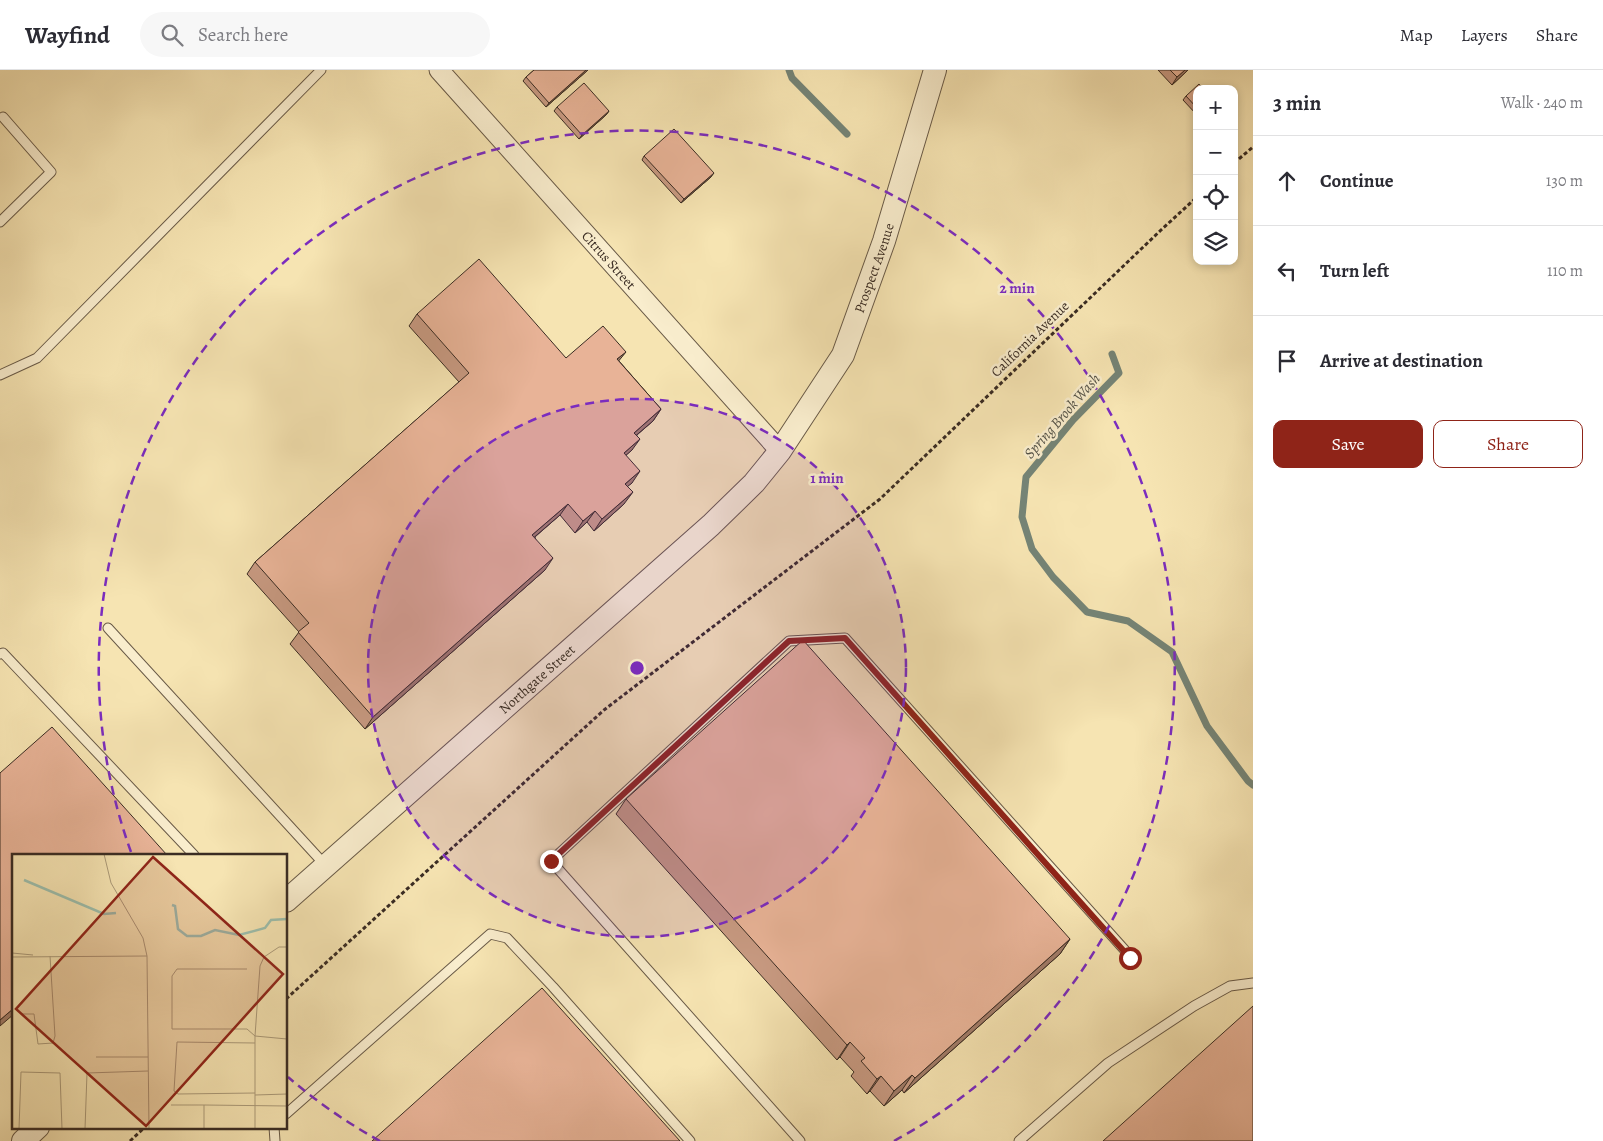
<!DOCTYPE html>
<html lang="en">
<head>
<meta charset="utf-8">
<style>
	body { margin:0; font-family:Alegreya,serif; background:#f7f7f7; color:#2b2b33 }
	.controls { position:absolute; right:15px; top:15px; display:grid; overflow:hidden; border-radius:10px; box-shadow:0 2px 8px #0003 }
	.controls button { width:45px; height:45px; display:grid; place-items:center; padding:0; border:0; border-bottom:1px solid #e1e1e2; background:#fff; color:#2b2b33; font:25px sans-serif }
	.stop { position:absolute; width:15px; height:15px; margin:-11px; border:4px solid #8f2418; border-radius:50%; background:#fff }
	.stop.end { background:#8f2418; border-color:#fff; box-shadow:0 1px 5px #0008 }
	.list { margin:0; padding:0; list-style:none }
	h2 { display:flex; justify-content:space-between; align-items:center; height:65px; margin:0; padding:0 20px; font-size:21px }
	h2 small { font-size:16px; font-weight:400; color:#7c7c81 }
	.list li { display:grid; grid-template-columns:32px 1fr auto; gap:15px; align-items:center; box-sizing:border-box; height:90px; padding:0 20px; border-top:1px solid #e1e1e2 }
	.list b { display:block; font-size:19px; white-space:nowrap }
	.list em { font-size:16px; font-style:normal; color:#7c7c81 }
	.actions { display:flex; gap:10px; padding:15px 20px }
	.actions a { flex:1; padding:11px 0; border:1px solid #8f2418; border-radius:10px; text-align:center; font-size:18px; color:#8f2418 }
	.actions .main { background:#8f2418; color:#fff }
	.icon { flex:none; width:28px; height:28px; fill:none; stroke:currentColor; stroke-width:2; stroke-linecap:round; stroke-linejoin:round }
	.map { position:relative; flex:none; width:1253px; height:1071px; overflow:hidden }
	header { display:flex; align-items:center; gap:30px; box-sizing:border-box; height:70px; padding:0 25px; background:#fff; border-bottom:1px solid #e1e1e2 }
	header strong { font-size:24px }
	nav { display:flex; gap:28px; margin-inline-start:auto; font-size:18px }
	.search { width:350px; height:45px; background:#f7f7f7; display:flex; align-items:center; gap:12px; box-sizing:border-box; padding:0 18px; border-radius:28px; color:#7c7c81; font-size:19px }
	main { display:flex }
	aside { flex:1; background:#fff }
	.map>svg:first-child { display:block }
</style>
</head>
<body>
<header>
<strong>Wayfind</strong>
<div class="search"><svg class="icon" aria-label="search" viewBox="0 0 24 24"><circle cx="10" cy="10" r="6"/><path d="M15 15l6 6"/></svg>Search here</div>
<nav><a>Map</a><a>Layers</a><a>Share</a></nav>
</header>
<main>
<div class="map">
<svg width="1253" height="1071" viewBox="0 0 1253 1071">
	<rect width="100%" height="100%" fill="#f6e4b2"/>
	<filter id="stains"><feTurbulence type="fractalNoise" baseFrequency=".004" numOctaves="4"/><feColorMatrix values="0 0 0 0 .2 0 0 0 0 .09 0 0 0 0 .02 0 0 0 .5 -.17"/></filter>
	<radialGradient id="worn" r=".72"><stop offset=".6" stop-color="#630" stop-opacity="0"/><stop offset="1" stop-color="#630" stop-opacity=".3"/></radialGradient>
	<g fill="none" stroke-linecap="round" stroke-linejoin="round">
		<g stroke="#758476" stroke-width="7">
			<path d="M789 0 792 8 847 64"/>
			<path d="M1112 284 1119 303 1073 350 1026 407 1022 447 1032 479 1053 507 1087 542 1128 551 1172 582 1207 656 1248 711 1253 715"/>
		</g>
		<defs>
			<g id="service">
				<path d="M0 152 51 102 3 47"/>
				<path d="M0 305 37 288 321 0"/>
				<path d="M108 558 326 796"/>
				<path d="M0 584 3 583 194 785"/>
				<path d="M286 1044 490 864 507 868 553 917 690 1071"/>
				<path d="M274 1057 275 1071"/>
				<path d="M800 1071 551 791 789 571 845 568 1131 887"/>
				<path d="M1019 1071 1108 993 1194 936 1230 916 1253 913"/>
			</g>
			<g id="minor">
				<path id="s1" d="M439 0 780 381"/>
			</g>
			<g id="tertiary">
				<path id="s2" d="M286 831 711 455 754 413 780 381 843 285 884 171 935 0"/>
				<path d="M23 1071 38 1057"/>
			</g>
		</defs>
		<use href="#service" stroke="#695a47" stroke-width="11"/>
		<use href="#minor" stroke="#695a47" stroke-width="21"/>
		<use href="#tertiary" stroke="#695a47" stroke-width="24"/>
		<g stroke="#3a2c23" stroke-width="3" stroke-dasharray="4 2.5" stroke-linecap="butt">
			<path d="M1234 93 1253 77"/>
			<path d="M286 929 604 640 880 429 1161 160 1197 127"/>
			<path d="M130 1071 145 1057"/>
		</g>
		<use href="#service" stroke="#f9edcd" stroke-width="9"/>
		<use href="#minor" stroke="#f9edcd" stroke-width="19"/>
		<use href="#tertiary" stroke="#f9edcd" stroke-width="22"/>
	</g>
	<g fill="#c89a82" stroke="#3a2c23">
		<path d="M534 0H588L546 37 523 11 526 7Z"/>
		<path d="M1158 0H1188L1172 15Z"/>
		<path d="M1197 19V45L1183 30 1186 26Z"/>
		<path d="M557 37 609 41 606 45 579 69 554 41Z"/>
		<path d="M644 86 711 107 681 133 642 90Z"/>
		<path d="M417 244 566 288 619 291 661 339 653 351 637 365 632 380 626 385 632 413 627 416 624 434 594 461 587 452 575 463 560 445 535 467 545 500 365 659 290 574 299 562 247 504 255 492 459 312 409 256Z"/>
		<path d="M626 729 1070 869 1060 884 904 1023 902 1020 884 1036 870 1021 867 1024 851 1006 854 1002 840 987 837 990 616 744Z"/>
	</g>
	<g fill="#a27d6a" stroke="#3a2c23">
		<path d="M586 0H588L546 37 549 33Z"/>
		<path d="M1185 0H1188L1172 15 1177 7Z"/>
		<path d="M609 41 606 45 579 69 582 65Z"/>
		<path d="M714 103 711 107 681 133 684 129Z"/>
		<path d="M626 282 617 293V289Z"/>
		<path d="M661 339 653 351 626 374 634 363Z"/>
		<path d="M640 369 632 380 616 394 624 383Z"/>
		<path d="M640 401 632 413 617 425 625 414Z"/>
		<path d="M633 422 624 434 594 461 602 449Z"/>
		<path d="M568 434 560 445 524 476 532 465Z"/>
		<path d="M595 441 587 452 575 463 583 451Z"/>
		<path d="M553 488 545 500 365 659 373 647Z"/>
		<path d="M1070 869 1060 884 904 1023 915 1008Z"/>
		<path d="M14 938V944L0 956V950Z"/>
		<path d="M850 972 840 987 837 990 847 975Z"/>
		<path d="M912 1005 902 1020 884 1036 894 1021Z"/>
		<path d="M881 1006 870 1021 867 1024 877 1009Z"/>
	</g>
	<g fill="#e8b397" stroke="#3a2c23">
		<path d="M534 0H586L549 33 526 7Z"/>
		<path d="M1170 0H1185L1177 7Z"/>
		<path d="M584 13 609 41 582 65 557 37Z"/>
		<path d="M1199 14 1203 19H1197V38L1186 26Z"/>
		<path d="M674 59 714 103 684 129 644 86Z"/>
		<path d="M479 189 566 288 603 256 626 282 617 289 661 339 634 363 640 369 624 383 640 401 625 414 633 422 602 449 595 441 583 451 568 434 532 465 553 488 373 647 298 562 309 553 255 492 469 303 417 244Z"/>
		<path d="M803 570 1070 869 915 1008 912 1005 894 1021 881 1006 877 1009 861 991 865 988 850 972 847 975 626 729Z"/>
		<path d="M52 657 167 785H14V938L0 950V703Z"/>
		<path d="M542 918 680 1071H372Z"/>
		<path d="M1253 936V1071H1103Z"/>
	</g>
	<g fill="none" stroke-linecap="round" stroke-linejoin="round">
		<path stroke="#8f2418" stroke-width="6" d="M551 791 789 571 845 568 1130 888"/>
	</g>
	<circle cx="637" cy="598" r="269" fill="#7b2cbf" fill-opacity=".12"/>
	<g fill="none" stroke="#7b2cbf" stroke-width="2.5" stroke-dasharray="9 6">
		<circle cx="637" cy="598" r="269"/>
		<path d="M380 1071A538 538 0 0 1 288 1007M131 782A538 538 0 1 1 894 1071"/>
	</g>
	<g text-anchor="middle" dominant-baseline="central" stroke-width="5" stroke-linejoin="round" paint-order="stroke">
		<g font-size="14" fill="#3a2c23" stroke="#f9edcd">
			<text stroke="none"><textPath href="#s1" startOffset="255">Citrus Street</textPath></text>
			<text stroke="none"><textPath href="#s2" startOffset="876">Prospect Avenue</textPath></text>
			<text transform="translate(1030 269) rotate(-44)">California Avenue</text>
			<text stroke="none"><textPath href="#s2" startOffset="335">Northgate Street</textPath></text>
		</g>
		<g font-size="15" font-style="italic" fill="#535146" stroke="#f9edcd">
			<text transform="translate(1062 346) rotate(-49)">Spring Brook Wash</text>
		</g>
	</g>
	<g transform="translate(12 784)">
		<rect width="275" height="275" fill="#f6e4b2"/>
		<path fill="none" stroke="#9dbfad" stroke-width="2.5" d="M12 26 92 60 104 59M160 51 163 52 166 75 175 82H189L203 76 227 81 253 74 259 66 275 65"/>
		<path fill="none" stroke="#ab9a79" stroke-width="1" d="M92 0 99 29 131 84 135 102 137 275M0 99 21 101M0 103 135 102M235 115H165L160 122V175H235L243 182 275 185M10 160H22L26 190 41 189 43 182 38 102M84 203H136M243 239 166 240 162 237 165 188 243 189M243 241 275 240M159 251H192M7 275 9 218 48 219 50 275M73 275 75 219 136 217M192 275V251L275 252M243 275V182L248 112 252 103 267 93H275"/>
		<path fill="#8f2418" fill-opacity="0.15" stroke="#8f2418" stroke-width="2.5" d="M141 3 271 120 134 272 4 155Z"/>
		<rect width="275" height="275" fill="none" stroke="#3a2c23" stroke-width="2.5"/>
	</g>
	<circle cx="637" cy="598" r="8" fill="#7b2cbf" stroke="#f9edcd" stroke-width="2.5"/>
	<g font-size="15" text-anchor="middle" font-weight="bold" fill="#7b2cbf" stroke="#f9edcd" stroke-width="5" stroke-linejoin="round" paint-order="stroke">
		<text x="1017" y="223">2 min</text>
		<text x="827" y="413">1 min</text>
	</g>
	<rect width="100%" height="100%" filter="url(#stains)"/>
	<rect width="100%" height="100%" fill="url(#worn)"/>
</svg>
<div class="controls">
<button>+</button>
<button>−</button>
<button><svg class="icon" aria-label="locate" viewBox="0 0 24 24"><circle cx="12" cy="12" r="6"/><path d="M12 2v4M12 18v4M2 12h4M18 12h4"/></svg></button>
<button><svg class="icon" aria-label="layers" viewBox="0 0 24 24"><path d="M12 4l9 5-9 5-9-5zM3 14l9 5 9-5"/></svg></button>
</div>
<div class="stop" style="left:1130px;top:888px"></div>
<div class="stop end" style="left:551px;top:791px"></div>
</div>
<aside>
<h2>3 min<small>Walk · 240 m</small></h2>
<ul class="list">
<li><svg class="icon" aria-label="ahead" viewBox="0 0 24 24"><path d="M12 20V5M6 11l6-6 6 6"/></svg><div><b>Continue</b></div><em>130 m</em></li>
<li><svg class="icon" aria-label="left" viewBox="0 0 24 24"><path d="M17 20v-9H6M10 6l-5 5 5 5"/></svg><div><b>Turn left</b></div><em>110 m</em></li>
<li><svg class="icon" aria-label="arrive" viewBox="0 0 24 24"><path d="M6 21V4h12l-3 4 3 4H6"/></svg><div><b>Arrive at destination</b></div></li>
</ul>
<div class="actions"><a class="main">Save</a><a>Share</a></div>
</aside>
</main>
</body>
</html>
